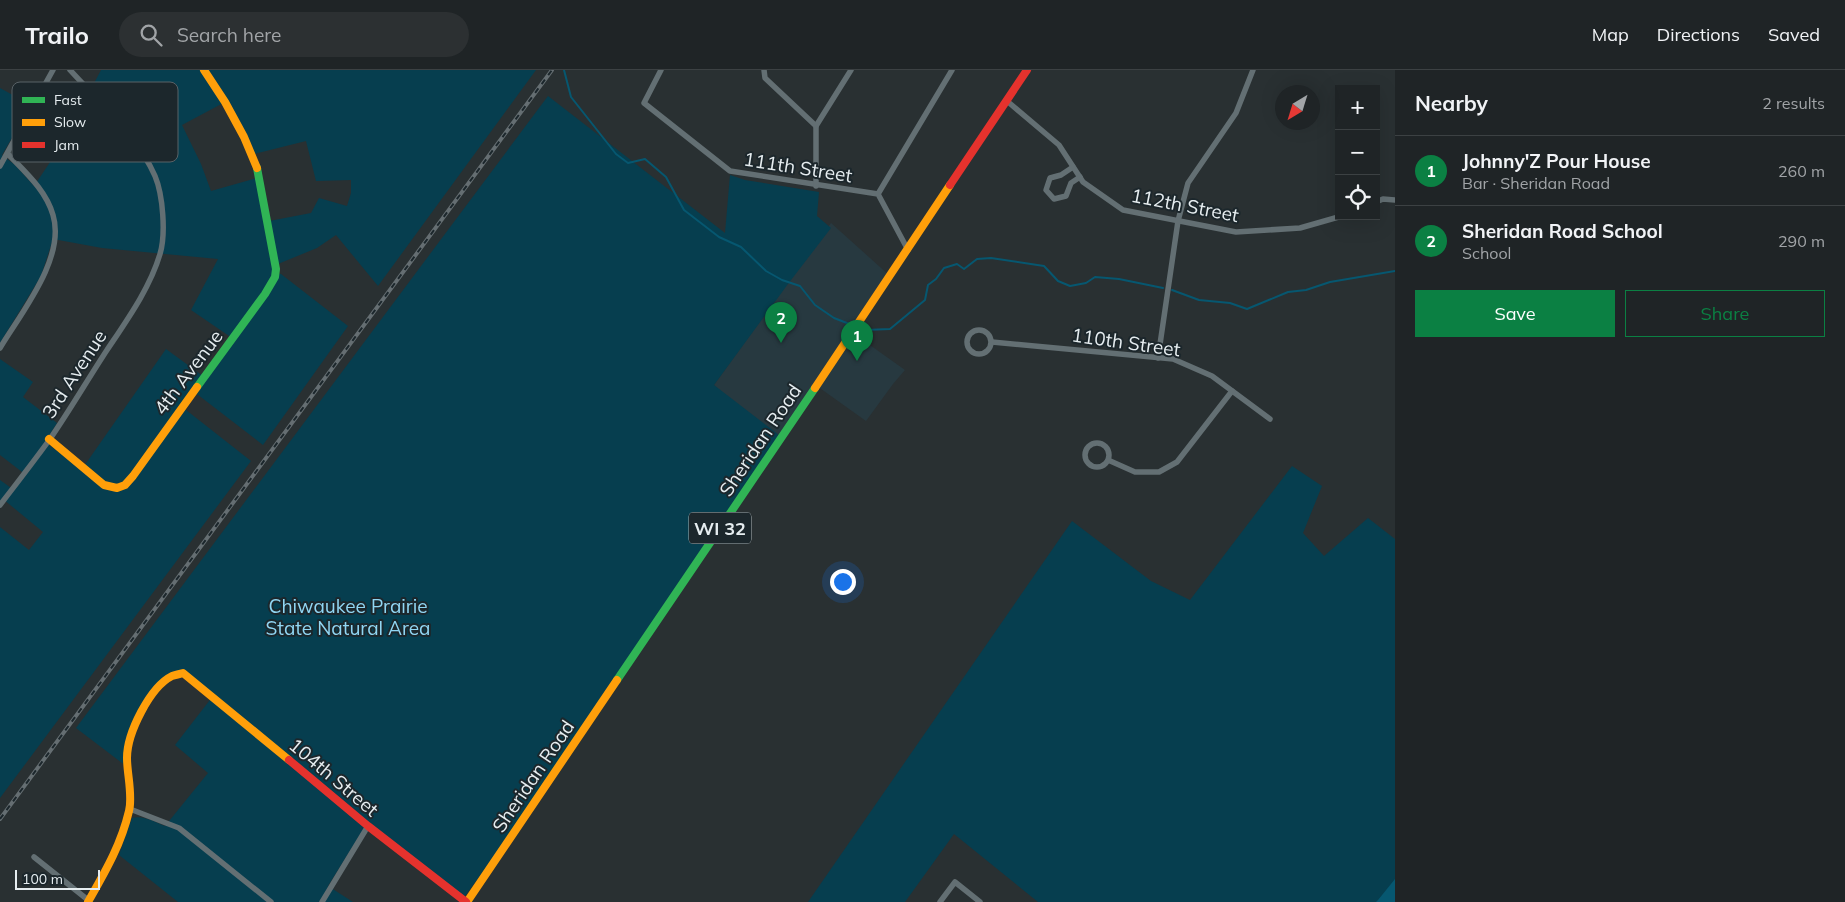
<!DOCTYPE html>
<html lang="en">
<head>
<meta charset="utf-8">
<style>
	body { margin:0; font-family:Mulish,sans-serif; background:#2c3032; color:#f1f3f6 }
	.controls { position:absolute; right:15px; top:15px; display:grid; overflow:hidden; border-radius:0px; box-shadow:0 5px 20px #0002 }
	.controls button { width:45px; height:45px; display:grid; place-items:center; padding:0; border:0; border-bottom:1px solid #3c4143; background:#1f2426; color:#f1f3f6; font:25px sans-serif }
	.compass { position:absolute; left:1275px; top:15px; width:45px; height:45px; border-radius:50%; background:#1f2426; box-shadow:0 5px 20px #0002; rotate:218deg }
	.scale { position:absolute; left:15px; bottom:12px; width:85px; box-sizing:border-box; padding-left:5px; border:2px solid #e6edf0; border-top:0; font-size:14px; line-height:18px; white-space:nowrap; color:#e6edf0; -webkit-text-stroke:4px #1c272c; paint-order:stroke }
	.you { position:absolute; left:842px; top:511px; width:18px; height:18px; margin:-12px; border:4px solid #fff; border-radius:50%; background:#1a73e8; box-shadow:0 0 0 8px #1a73e833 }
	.badge { display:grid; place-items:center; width:32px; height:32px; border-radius:50%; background:#0b8043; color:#fff; font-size:16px; font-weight:700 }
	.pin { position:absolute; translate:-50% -41px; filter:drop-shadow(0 1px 2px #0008) }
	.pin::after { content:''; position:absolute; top:26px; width:18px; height:15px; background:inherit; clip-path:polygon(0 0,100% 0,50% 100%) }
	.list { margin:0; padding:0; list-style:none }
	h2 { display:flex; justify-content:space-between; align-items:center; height:65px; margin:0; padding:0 20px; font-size:21px }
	h2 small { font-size:16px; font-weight:400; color:#a1a4a7 }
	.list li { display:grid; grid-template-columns:32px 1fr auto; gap:15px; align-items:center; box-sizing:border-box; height:70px; padding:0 20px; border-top:1px solid #3c4143 }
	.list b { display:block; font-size:19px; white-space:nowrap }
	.list p { margin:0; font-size:16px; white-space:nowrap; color:#a1a4a7 }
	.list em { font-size:16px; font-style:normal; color:#a1a4a7 }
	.actions { display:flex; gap:10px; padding:15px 20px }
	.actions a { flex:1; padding:11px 0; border:1px solid #0b8043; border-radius:0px; text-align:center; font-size:18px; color:#0b8043 }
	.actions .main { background:#0b8043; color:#fff }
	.icon { flex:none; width:28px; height:28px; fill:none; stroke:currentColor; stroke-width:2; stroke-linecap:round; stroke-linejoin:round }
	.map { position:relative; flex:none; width:1395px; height:832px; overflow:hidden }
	header { display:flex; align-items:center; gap:30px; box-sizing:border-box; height:70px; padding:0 25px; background:#1f2426; border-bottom:1px solid #3c4143 }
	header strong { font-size:24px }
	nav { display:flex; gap:28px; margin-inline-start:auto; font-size:18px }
	.search { width:350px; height:45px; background:#2c3032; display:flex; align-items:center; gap:12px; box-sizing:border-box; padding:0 18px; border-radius:28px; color:#a1a4a7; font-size:19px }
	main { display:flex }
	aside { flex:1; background:#1f2426 }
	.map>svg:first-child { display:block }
</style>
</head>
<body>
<header>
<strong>Trailo</strong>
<div class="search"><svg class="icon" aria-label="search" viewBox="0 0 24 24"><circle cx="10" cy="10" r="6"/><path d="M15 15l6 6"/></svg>Search here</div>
<nav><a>Map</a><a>Directions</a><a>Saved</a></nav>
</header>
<main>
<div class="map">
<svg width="1395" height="832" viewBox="0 0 1395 832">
	<rect width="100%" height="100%" fill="#293032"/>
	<path fill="#273940" d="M831 153 890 206 853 263 905 300 893 314 866 351 817 316 774 379 714 315Z"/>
	<g fill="#063e4f" fill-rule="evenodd">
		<path d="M101 0H536L378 216 336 165 317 178 273 196V203L281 204 348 256 263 375 193 321 181 336 251 391 0 728V457L29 480 43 462 3 429 0 432V410L14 420 26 405 0 385V289L33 312 23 327 57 353 45 372 82 399 166 279 207 309 235 270 191 240 218 189 102 178 53 169 41 206 0 273V18L31 35 2 85 15 95 34 116 67 67 76 80 115 46 91 19ZM227 31 254 84 306 71 316 111 351 110V123L347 136 319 128 311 143 264 152 257 108 211 121 201 94 182 55Z"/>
		<path d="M548 26 725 163 730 105 745 110 819 122 817 146 831 158 788 214 714 315 779 365 504 773 465 826H462L368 752 328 816 353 832H178L119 785 132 748C143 745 155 752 165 756L208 703 175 675 213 626 190 607 170 604 133 652 126 696 76 658Z"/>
		<path d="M1292 396 1322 416 1303 463 1324 486 1368 448 1395 469V832H1038L954 764 905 832H808L1072 451 1151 511 1190 530Z"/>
	</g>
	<path fill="#065770" d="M1395 809V832H1376L1378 830Z"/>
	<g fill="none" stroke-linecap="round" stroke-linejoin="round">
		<g stroke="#065770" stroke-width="2">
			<path d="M564 0 571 27 616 84 628 93 645 89 666 107 684 140 719 167 741 177 766 201 782 210 800 216 815 235 834 248 852 255"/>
			<path d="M1172 220 1199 230 1230 233 1247 239 1288 222 1306 220 1330 212 1395 201"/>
			<path d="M861 259 865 260 890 259 925 230 928 215 936 209 944 198 957 194 964 199 977 189 991 188 1044 196 1058 211 1070 216 1086 213 1095 207 1119 209 1163 218"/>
		</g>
		<g stroke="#636f73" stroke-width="5.5">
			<path d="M661 0 644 33 730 101 878 124 908 180"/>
			<path d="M764 0 765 8 816 56"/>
			<path d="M1007 31 1059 75 1083 112 1123 140 1236 162 1300 158 1342 146"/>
			<path d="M0 96 53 0"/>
			<path d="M1073 97 1061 105 1050 108 1046 120 1054 129 1066 126 1071 113 1080 107"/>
			<path d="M816 116V56L851 0"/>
			<path d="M878 124 952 0"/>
			<path d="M1376 132 1383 129 1395 130"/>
			<circle cx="979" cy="272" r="12"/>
			<path d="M992 272 1173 289 1212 306 1270 349"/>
			<path d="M0 278C21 243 66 188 53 145 46 120 25 102 8 84"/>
			<path d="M1158 288 1178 151 1188 113 1236 43 1253 0"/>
			<circle cx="1097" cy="385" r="12"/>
			<path d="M1108 390 1135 402H1159L1177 392 1232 321"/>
			<path d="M0 435C17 413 34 391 50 369 70 340 88 309 107 280 127 250 150 218 160 184 166 164 163 125 155 106 137 65 100 33 70 0"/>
			<path d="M130 739 179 758 271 832"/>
			<path d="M34 787 88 830"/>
			<path d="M322 832 368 756"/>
			<path d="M940 832 955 812 980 832"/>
		</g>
		<g stroke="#30b455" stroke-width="8">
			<path d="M197 317 265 224 275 207 276 199 257 98"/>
			<path d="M617 610 815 318"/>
		</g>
		<g stroke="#ff9f0a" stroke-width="8">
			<path d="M204 0 225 32 244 67 257 98"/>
			<path d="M815 318 950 115"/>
			<path d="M49 369 104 415 117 418 125 415 133 406 197 317"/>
			<path d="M88 832C105 802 121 775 129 741 133 726 127 704 127 688 127 663 150 617 172 606 175 605 180 604 183 603L289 690"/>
			<path d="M467 832 617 610"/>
		</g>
		<g stroke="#e5322d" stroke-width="8">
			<path d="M950 115 1027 0"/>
			<path d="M289 690 368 756 466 832"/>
		</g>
		<defs>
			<path id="rail" d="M0 749 552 0"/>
		</defs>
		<use href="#rail" stroke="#656e72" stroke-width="4"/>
		<use href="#rail" stroke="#1c272c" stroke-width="2" stroke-dasharray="5.5" stroke-linecap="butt"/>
	</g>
	<g text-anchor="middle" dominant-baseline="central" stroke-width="4" stroke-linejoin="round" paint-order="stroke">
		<rect fill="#1c272c" stroke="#a9b2b5" stroke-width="1" x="689" y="442.5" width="62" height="31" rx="4"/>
		<g font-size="18" font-weight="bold" fill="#e6edf0">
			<text x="720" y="458">WI 32</text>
		</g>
		<g font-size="19" fill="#e6edf0" stroke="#1c272c">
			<text transform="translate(798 97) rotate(9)">111th Street</text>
			<text transform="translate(1185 135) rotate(11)">112th Street</text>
			<text transform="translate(1126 272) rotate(8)">110th Street</text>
			<text transform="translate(188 302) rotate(-53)">4th Avenue</text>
			<text transform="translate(74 304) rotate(-57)">3rd Avenue</text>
			<text transform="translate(760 370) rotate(-56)">Sheridan Road</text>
			<text transform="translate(533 706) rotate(-56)">Sheridan Road</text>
			<text transform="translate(334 707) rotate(40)">104th Street</text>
		</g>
		<g font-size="19" fill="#90d6f3" stroke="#1c272c">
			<text x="348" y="536">Chiwaukee Prairie<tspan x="348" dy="22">State Natural Area</tspan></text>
		</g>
	</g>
	<rect x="12" y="12" width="166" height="80" rx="8" fill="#1c272c" stroke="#596267" stroke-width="1"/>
	<rect x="22" y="27" width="23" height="6" fill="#30b455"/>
	<rect x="22" y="49" width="23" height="7" fill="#ff9f0a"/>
	<rect x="22" y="72" width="23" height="6" fill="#e5322d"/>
	<g font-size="14" fill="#e6edf0">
		<text x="54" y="35">Fast</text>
		<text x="54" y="57">Slow</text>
		<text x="54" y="80">Jam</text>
	</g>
</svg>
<div class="controls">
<button>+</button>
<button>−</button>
<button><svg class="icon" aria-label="locate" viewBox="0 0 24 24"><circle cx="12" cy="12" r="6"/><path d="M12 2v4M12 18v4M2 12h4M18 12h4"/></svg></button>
</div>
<svg class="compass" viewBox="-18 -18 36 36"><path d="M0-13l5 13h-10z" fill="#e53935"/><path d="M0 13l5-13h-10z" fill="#a1a4a7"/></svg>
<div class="scale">100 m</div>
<div class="you"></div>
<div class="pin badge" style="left:857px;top:291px">1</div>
<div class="pin badge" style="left:781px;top:273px">2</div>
</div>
<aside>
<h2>Nearby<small>2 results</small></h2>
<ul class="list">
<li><span class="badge">1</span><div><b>Johnny'Z Pour House</b><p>Bar · Sheridan Road</p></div><em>260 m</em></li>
<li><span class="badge">2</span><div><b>Sheridan Road School</b><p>School</p></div><em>290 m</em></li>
</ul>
<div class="actions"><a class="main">Save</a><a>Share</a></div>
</aside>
</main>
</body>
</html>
